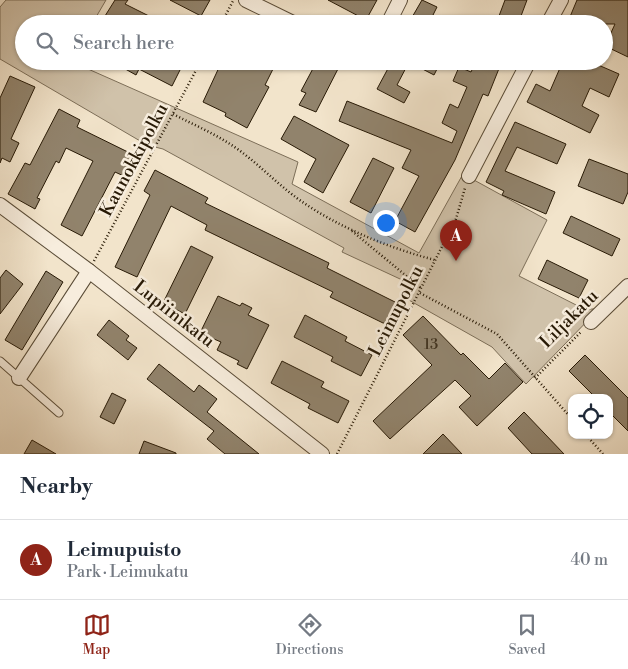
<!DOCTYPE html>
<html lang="en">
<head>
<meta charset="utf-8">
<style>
	body { margin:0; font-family:"Libre Bodoni",serif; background:#f6f6f7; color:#1f2937 }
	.controls { position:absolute; right:15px; bottom:15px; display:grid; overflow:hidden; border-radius:10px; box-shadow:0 1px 4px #0004 }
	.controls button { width:45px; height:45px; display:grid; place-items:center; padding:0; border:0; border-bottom:1px solid #e0e1e3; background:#fff; color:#1f2937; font:25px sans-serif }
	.you { position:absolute; left:385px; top:222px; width:18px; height:18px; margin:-12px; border:4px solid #fff; border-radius:50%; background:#1a73e8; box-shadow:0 0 0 8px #1a73e833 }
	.badge { display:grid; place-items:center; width:32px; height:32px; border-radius:50%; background:#8f2418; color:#fff; font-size:16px; font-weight:700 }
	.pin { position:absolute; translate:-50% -41px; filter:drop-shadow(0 1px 2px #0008) }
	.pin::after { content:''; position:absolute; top:26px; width:18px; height:15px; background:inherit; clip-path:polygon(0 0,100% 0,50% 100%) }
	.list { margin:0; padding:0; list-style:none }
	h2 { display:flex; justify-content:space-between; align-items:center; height:65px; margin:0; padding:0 20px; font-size:21px }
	h2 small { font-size:16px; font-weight:400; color:#747a83 }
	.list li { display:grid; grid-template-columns:32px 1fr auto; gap:15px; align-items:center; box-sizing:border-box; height:80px; padding:0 20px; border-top:1px solid #e0e1e3 }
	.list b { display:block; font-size:19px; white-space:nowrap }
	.list p { margin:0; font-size:16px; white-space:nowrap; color:#747a83 }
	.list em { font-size:16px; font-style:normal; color:#747a83 }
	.icon { flex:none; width:28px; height:28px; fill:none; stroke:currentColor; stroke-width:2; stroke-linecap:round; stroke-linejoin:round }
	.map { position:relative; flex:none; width:628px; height:454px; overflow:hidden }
	.search { position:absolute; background:#fff; box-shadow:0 1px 4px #0004; left:15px; right:15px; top:15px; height:55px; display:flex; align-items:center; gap:12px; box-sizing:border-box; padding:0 18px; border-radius:28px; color:#747a83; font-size:19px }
	.sheet { height:145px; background:#fff }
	nav { display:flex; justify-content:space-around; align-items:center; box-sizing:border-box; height:70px; border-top:1px solid #e0e1e3; background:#fff; font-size:14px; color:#747a83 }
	nav a { display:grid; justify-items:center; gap:2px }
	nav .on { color:#8f2418 }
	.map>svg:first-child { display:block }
</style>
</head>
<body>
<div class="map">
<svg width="628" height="454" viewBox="0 0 628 454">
	<rect width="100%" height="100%" fill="#f2e4cb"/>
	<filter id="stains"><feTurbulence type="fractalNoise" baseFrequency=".004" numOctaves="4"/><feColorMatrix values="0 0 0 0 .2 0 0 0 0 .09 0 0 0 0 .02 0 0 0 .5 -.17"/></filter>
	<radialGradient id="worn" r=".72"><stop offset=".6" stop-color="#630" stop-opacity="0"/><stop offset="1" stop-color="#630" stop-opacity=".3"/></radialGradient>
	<path fill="#d0c2aa" stroke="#7c6e58" d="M6 0H106L92 24H24V61H70L298 162 292 184 419 253 463 174 547 220 519 276 584 309H599L526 384 492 347 407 299 413 285 342 252 344 248 163 149 147 145 0 59V7Z"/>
	<g fill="#91836c" stroke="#281a06">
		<path d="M115 0H128L125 4 165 24H100Z"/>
		<path d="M170 0H210L201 16Z"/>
		<path d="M328 0H377L366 20Z"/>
		<path d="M422 0 437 7 433 15 449 24H419L411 19Z"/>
		<path d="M505 0H527L518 24H496Z"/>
		<path d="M577 0H628V57L605 46 615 24H567Z"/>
		<path d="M111 61H164L180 70 172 86 139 69 136 75Z"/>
		<path d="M222 61H277L265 85 269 87 247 128 225 116 226 113 203 102Z"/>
		<path d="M317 61H342L316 112 299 105 306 93 301 91Z"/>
		<path d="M392 61H441L434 75 409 62 397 85 410 92 404 103 377 89Z"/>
		<path d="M476 61H502L488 96 483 94 455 160 415 232 395 221 419 176 402 168 411 150 339 121 347 101 452 143 457 131 442 123 450 104 458 108 467 87 453 81 459 67 471 72Z"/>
		<path d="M563 61H589L619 74 609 97 590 88 582 106 599 115 590 133 527 102 536 84 550 91Z"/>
		<path d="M10 76 35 87 11 139 19 143 10 162 2 158 0 163V98Z"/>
		<path d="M59 109 80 120 77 127 136 156 126 177 115 172 82 236 61 225 93 161 66 148 59 163 56 161 37 198 40 199 35 209 8 194 25 163 30 165Z"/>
		<path d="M294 116 349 145 323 193 304 182 316 159 281 139Z"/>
		<path d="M515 122 566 144 557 164 517 147 505 171 555 192 546 214 502 195 504 191 486 182Z"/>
		<path d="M373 158 394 168 371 213 350 202Z"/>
		<path d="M589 159 628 174V192L623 204 578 186Z"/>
		<path d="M155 170 208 198 205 203 329 263 327 268 397 303 387 323H383L330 297 333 292 205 230 207 225 171 206 137 277 115 267 150 195 144 191Z"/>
		<path d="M571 216 620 239 612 256 563 233Z"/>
		<path d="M191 246 213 257 185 314 163 303Z"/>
		<path d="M547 260 588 280 579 298 538 279Z"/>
		<path d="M6 270 23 284 0 314V278Z"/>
		<path d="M46 271 63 282 22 350 5 340Z"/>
		<path d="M218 296 240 306 242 303 252 308 248 315 269 325 247 369 237 364 239 361 217 350 221 342 200 333Z"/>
		<path d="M305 315 347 337 345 341 372 355 361 376 331 361 333 357 294 337Z"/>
		<path d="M423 316 461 355 463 353 489 379 505 363 523 382 477 426 459 407 471 396 455 380 390 439 373 421 432 365 403 335Z"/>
		<path d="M109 320 129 336 126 340 137 348 128 360 97 335Z"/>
		<path d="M585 355 628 398V431L609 412V398H596L569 371Z"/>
		<path d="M282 361 324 382 321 387 349 401 338 423 308 408 310 404 271 383Z"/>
		<path d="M159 364 194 392 199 385 217 399 207 412 259 454H225L207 439 214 431 147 379Z"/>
		<path d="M112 393 126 400 114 424 100 417Z"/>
		<path d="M524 412 564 454H532L508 428Z"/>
		<path d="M443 434 462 454H423Z"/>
		<path d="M32 440 56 454H24Z"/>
		<path d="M144 441 176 453V454H139Z"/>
	</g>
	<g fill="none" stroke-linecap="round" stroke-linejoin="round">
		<defs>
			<path id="service" d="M0 361 59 413"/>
			<g id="minor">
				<path d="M246 0 295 24"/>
				<path d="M388 24 400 0"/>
				<path d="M548 24 561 0"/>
				<path d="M469 176 529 61"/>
				<path d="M0 205 89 271 322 454"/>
				<path d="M591 322 628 286"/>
				<path d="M19 378 89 271"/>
			</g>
		</defs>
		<use href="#service" stroke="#5a4c37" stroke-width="9"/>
		<use href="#minor" stroke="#5a4c37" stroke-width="16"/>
		<g stroke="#281a06" stroke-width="2.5" stroke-dasharray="1 2.5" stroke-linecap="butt">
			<path d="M221 24 233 1"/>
			<path d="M173 114C194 125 216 134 236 148 259 164 278 185 301 201 340 228 389 248 435 260"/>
			<path d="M352 231 422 289"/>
			<path d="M94 261 201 61"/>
			<path d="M420 293 497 334 572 419"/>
			<path d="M535 378 582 331"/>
			<path d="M586 435 603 454"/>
			<path d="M337 454 456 219 465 188"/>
		</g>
		<use href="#service" stroke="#f7eddd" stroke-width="7"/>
		<use href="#minor" stroke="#f7eddd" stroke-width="14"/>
	</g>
	<g text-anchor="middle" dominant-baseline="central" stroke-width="5" stroke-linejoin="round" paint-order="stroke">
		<g font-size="15" fill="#423420">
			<text x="431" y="344">13</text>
		</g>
		<g font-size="18" fill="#281a06" stroke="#f7eddd">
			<text transform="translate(134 160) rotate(-62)">Kaunokkipolku</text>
			<text transform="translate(396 311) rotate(-63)">Leimupolku</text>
			<text transform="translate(174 314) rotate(38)">Lupiinikatu</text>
			<text transform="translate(569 319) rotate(-45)">Liljakatu</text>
		</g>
	</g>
	<rect width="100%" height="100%" filter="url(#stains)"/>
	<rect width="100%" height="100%" fill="url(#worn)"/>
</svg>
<div class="controls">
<button><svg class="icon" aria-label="locate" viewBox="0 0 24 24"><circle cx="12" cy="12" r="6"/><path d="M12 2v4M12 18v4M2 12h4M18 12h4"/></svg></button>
</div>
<div class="you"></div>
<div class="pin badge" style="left:456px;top:261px">A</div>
<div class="search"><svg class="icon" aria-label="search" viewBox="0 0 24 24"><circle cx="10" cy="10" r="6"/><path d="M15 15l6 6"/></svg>Search here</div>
</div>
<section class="sheet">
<h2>Nearby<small></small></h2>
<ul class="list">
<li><span class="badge">A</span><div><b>Leimupuisto</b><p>Park · Leimukatu</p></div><em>40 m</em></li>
</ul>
</section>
<nav>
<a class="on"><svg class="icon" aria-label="map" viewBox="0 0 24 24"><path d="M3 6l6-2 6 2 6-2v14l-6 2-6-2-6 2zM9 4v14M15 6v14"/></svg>Map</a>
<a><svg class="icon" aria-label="directions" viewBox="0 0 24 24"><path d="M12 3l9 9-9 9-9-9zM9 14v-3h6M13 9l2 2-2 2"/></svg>Directions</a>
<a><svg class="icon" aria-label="saved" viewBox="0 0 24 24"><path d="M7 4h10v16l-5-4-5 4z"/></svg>Saved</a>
</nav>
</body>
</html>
